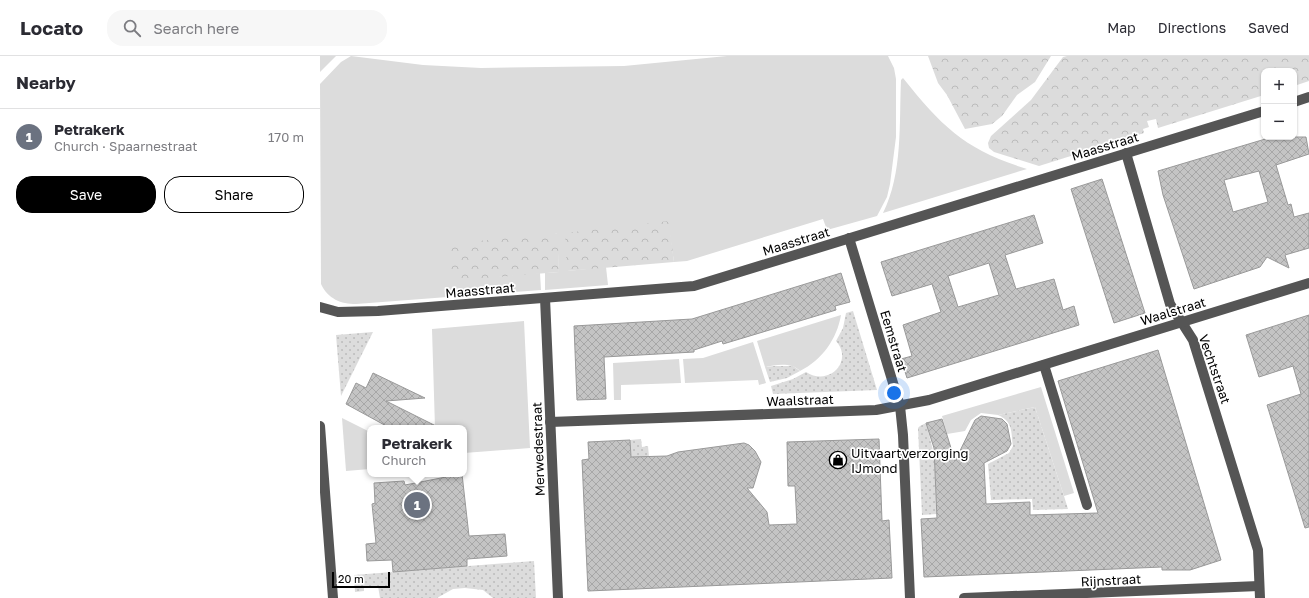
<!DOCTYPE html>
<html lang="en">
<head>
<meta charset="utf-8">
<style>
	body { margin:0; font-family:"Golos Text",sans-serif; background:#f7f7f7; color:#2b2b33 }
	.controls { position:absolute; right:12px; top:12px; display:grid; overflow:hidden; border-radius:8px; box-shadow:0 1px 3px #0004 }
	.controls button { width:36px; height:36px; display:grid; place-items:center; padding:0; border:0; border-bottom:1px solid #e1e1e2; background:#fff; color:#2b2b33; font:20px sans-serif }
	.scale { position:absolute; left:12px; bottom:10px; width:58px; box-sizing:border-box; padding-left:4px; border:2px solid #000; border-top:0; font-size:11px; line-height:14px; white-space:nowrap; color:#000; -webkit-text-stroke:3px #fff; paint-order:stroke }
	.you { position:absolute; left:574px; top:337px; width:14px; height:14px; margin:-10px; border:3px solid #fff; border-radius:50%; background:#1a73e8; box-shadow:0 0 0 6px #1a73e833 }
	.badge { display:grid; place-items:center; width:26px; height:26px; border-radius:50%; background:#000; color:#fff; font-size:13px; font-weight:700 }
	.pin { position:absolute; translate:-50% -50%; border:2px solid #fff; box-shadow:0 1px 4px #0006 }
	.popup { position:absolute; left:47px; top:369px; width:100px; height:52px; box-sizing:border-box; display:grid; place-content:center; border-radius:8px; background:#fff; filter:drop-shadow(0 1px 3px #0005); font-size:13px; white-space:nowrap; color:#7c7c81 }
	.popup b { font-size:15px; color:#2b2b33 }
	.popup::after { content:''; position:absolute; left:50%; top:100%; margin-left:-8px; border:8px solid transparent; border-top-color:#fff }
	.list { margin:0; padding:0; list-style:none }
	h2 { display:flex; justify-content:space-between; align-items:center; height:52px; margin:0; padding:0 16px; font-size:17px }
	h2 small { font-size:13px; font-weight:400; color:#7c7c81 }
	.list li { display:grid; grid-template-columns:26px 1fr auto; gap:12px; align-items:center; box-sizing:border-box; height:56px; padding:0 16px; border-top:1px solid #e1e1e2 }
	.list b { display:block; font-size:15px; white-space:nowrap }
	.list p { margin:0; font-size:13px; white-space:nowrap; color:#7c7c81 }
	.list em { font-size:13px; font-style:normal; color:#7c7c81 }
	.actions { display:flex; gap:8px; padding:12px 16px }
	.actions a { flex:1; padding:9px 0; border:1px solid #000; border-radius:16px; text-align:center; font-size:14px; color:#000 }
	.actions .main { background:#000; color:#fff }
	.icon { flex:none; width:22px; height:22px; fill:none; stroke:currentColor; stroke-width:2; stroke-linecap:round; stroke-linejoin:round }
	.map { position:relative; flex:none; width:989px; height:542px; overflow:hidden }
	header { display:flex; align-items:center; gap:24px; box-sizing:border-box; height:56px; padding:0 20px; background:#fff; border-bottom:1px solid #e1e1e2 }
	header strong { font-size:19px }
	nav { display:flex; gap:22px; margin-inline-start:auto; font-size:14px }
	.search { width:280px; height:36px; background:#f7f7f7; display:flex; align-items:center; gap:10px; box-sizing:border-box; padding:0 14px; border-radius:16px; color:#7c7c81; font-size:15px }
	main { display:flex }
	aside { flex:1; background:#fff }
	.map>svg:first-child { display:block }
</style>
</head>
<body>
<header>
<strong>Locato</strong>
<div class="search"><svg class="icon" aria-label="search" viewBox="0 0 24 24"><circle cx="10" cy="10" r="6"/><path d="M15 15l6 6"/></svg>Search here</div>
<nav><a>Map</a><a>Directions</a><a>Saved</a></nav>
</header>
<main>
<aside>
<h2>Nearby<small></small></h2>
<ul class="list">
<li><span class="badge" style="background:#6b7280">1</span><div><b>Petrakerk</b><p>Church · Spaarnestraat</p></div><em>170 m</em></li>
</ul>
<div class="actions"><a class="main">Save</a><a>Share</a></div>
</aside>
<div class="map">
<svg width="989" height="542" viewBox="0 0 989 542">
	<defs>
		<pattern id="forest-crowns" width="20" height="18" patternUnits="userSpaceOnUse"><rect width="20" height="18" fill="#dcdcdc"/><path d="M2 6a3 3 0 1 1 6 0M12 15a3 3 0 1 1 6 0" fill="none" stroke="#bbb"/></pattern>
		<pattern id="garden-dots" width="8" height="8" patternUnits="userSpaceOnUse"><rect width="8" height="8" fill="#dcdcdc"/><path d="M2 2h.1M6 6h.1" fill="none" stroke="#bbb" stroke-width="1.8" stroke-linecap="round"/></pattern>
		<pattern id="building-cross-hatch" width="8" height="8" patternUnits="userSpaceOnUse"><rect width="8" height="8" fill="#c4c4c4"/><path d="M0 0l8 8M0 8l8-8" fill="none" stroke="#a7a7a7"/></pattern>
	</defs>
	<rect width="100%" height="100%" fill="#fff"/>
	<g fill="#dcdcdc">
		<path d="M0 0H16L0 16Z"/>
		<path d="M31 0 103 9 161 12 304 10 407 0H568L574 12 576 23V81L570 128 567 141 557 160 507 174 503 163 367 205 354 206 348 165 247 215 286 211 288 229 225 234V217L239 216 237 177 132 224 220 217 221 234 36 248C21 248 8 243 1 228L0 28 21 6Z"/>
		<path d="M583 22C623 72 646 94 707 113L563 157C583 117 579 68 581 24Z"/>
		<path d="M521 259C517 283 502 304 480 315 471 306 456 309 445 311L437 285Z"/>
		<path d="M204 265 210 392 144 397V372H115L112 273Z"/>
		<path d="M433 286 446 327 439 329 438 324 365 327 363 303 383 302Z"/>
		<path d="M359 303 361 327 301 329V344H294L293 307Z"/>
		<path d="M721 331 754 437 744 440 715 351 678 359 661 357 651 364 645 375 627 378 622 360Z"/>
		<path d="M22 362 50 376V413L26 415Z"/>
	</g>
	<g fill="url(#forest-crowns)">
		<path d="M608 0H731L715 26 697 39 682 60 672 68 645 73 627 39 618 27Z"/>
		<path d="M747 0H989V25L974 30V15H944V39L838 72 836 63 827 65 829 71 823 73 824 77 719 110 674 96 669 92 668 87 671 80 711 44 743 1Z"/>
		<path d="M349 165 354 206 247 215 245 177Z"/>
		<path d="M238 177 239 216 131 225 129 188Z"/>
	</g>
	<g fill="url(#garden-dots)">
		<path d="M533 255 557 334 453 338 451 330 473 323 486 316C509 331 534 305 516 285L523 272 526 257Z"/>
		<path d="M53 276 21 340 16 279Z"/>
		<path d="M454 310H473L480 315 467 322 450 326 445 311Z"/>
		<path d="M715 351 744 440 748 453 713 454 712 443 671 444 668 408 689 397 693 390C691 376 693 365 678 359Z"/>
		<path d="M606 367 614 398 617 458 602 459 598 372 600 370Z"/>
		<path d="M321 383 322 391 328 390 329 401H311L310 384Z"/>
		<path d="M214 505 216 542H173L163 534 145 532 133 533 117 542H60L58 530 44 531V535L35 536 34 519Z"/>
	</g>
	<g fill="url(#building-cross-hatch)" stroke="#999" fill-rule="evenodd">
		<path d="M952 81H986L989 98 956 109 968 149 971 148 974 161 989 157V192L965 199 969 212 947 201 940 211 874 233 843 139 838 115ZM939 115 948 146 913 156 904 124Z"/>
		<path d="M782 123 825 257 794 267 751 133Z"/>
		<path d="M714 159 723 187 685 199 696 233 734 223 743 254 754 250 759 269 587 322 581 303 592 300 583 269 621 256 612 228 572 240 561 206ZM669 207 679 239 638 251 628 220Z"/>
		<path d="M521 217 530 246 515 250 516 254 403 288 402 285 374 294V296L284 301 286 343 257 344 254 270 372 263Z"/>
		<path d="M989 259V471L985 472 947 349 981 338 973 310 939 321 926 279Z"/>
		<path d="M838 294 901 504 870 514H842V511L604 521 601 463 617 462 614 392 606 367 622 363 635 405 655 364 661 360 682 363 687 368 691 388 687 395 664 407 666 448 710 446V459L778 457 738 325Z"/>
		<path d="M53 317 105 342 66 345 120 372H70L26 348 36 327 46 332Z"/>
		<path d="M559 383 562 465 569 464 572 522 268 535 262 404 269 403 268 386 310 384 311 401 347 400 358 396 424 387 429 389 435 395 441 406 433 432H427L447 456 449 469 477 468 475 430H468L467 386Z"/>
		<path d="M126 418H142L149 480 185 478 187 500 147 503V510L73 516 72 504 47 505 46 488 56 487 52 448 55 447 54 427 84 425 85 429 126 421Z"/>
	</g>
	<g fill="none" stroke-linecap="round" stroke-linejoin="round">
		<g stroke="#555" stroke-width="10">
			<path d="M974 46 989 41"/>
			<path d="M806 97 850 248 873 284 938 494 940 542"/>
			<path d="M529 182 580 350 583 379 590 542"/>
			<path d="M225 242 238 542"/>
			<path d="M0 251 18 256 58 255 374 230 944 55"/>
			<path d="M724 309 767 449"/>
			<path d="M230 366 556 354 609 344 989 227"/>
			<path d="M0 370 13 542"/>
			<path d="M644 542 939 530"/>
		</g>
	</g>
	<defs>
		<symbol id="shop-ring" viewBox="-11 -11 22 22"><circle r="9.5" fill="#fff" stroke="#000" stroke-width="1.5"/><path d="M-5-2.5h2.3a2.7 3.5 0 0 1 5.4 0H5L5.5 6h-11ZM-1.5-2.5h3a1.5 2.3 0 0 0-3 0Z" fill="#000"/></symbol>
	</defs>
	<g fill-rule="evenodd">
		<use href="#shop-ring" x="508" y="394" width="20" height="20"/>
	</g>
	<g text-anchor="middle" dominant-baseline="central" stroke-width="3.5" stroke-linejoin="round" paint-order="stroke">
		<g font-size="13" fill="#000" stroke="#fff">
			<text transform="translate(785 90) rotate(-17)">Maasstraat</text>
			<text transform="translate(476 185) rotate(-17)">Maasstraat</text>
			<text transform="translate(160 234) rotate(-5)">Maasstraat</text>
			<text transform="translate(853 255) rotate(-17)">Waalstraat</text>
			<text transform="translate(574 285) rotate(73)">Eemstraat</text>
			<text transform="translate(895 313) rotate(71)">Vechtstraat</text>
			<text transform="translate(480 344) rotate(-2)">Waalstraat</text>
			<text transform="translate(218 393) rotate(-92)">Merwedestraat</text>
			<text transform="translate(791 524) rotate(-3)">Rijnstraat</text>
		</g>
		<g font-size="13" fill="#000" stroke="#fff" text-anchor="start">
			<text x="531" y="397">Uitvaartverzorging<tspan x="531" dy="15">IJmond</tspan></text>
		</g>
	</g>
</svg>
<div class="controls">
<button>+</button>
<button>−</button>
</div>
<div class="scale">20 m</div>
<div class="you"></div>
<div class="pin badge" style="left:97px;top:449px;background:#6b7280">1</div>
<div class="popup"><b>Petrakerk</b>Church</div>
</div>
</main>
</body>
</html>
